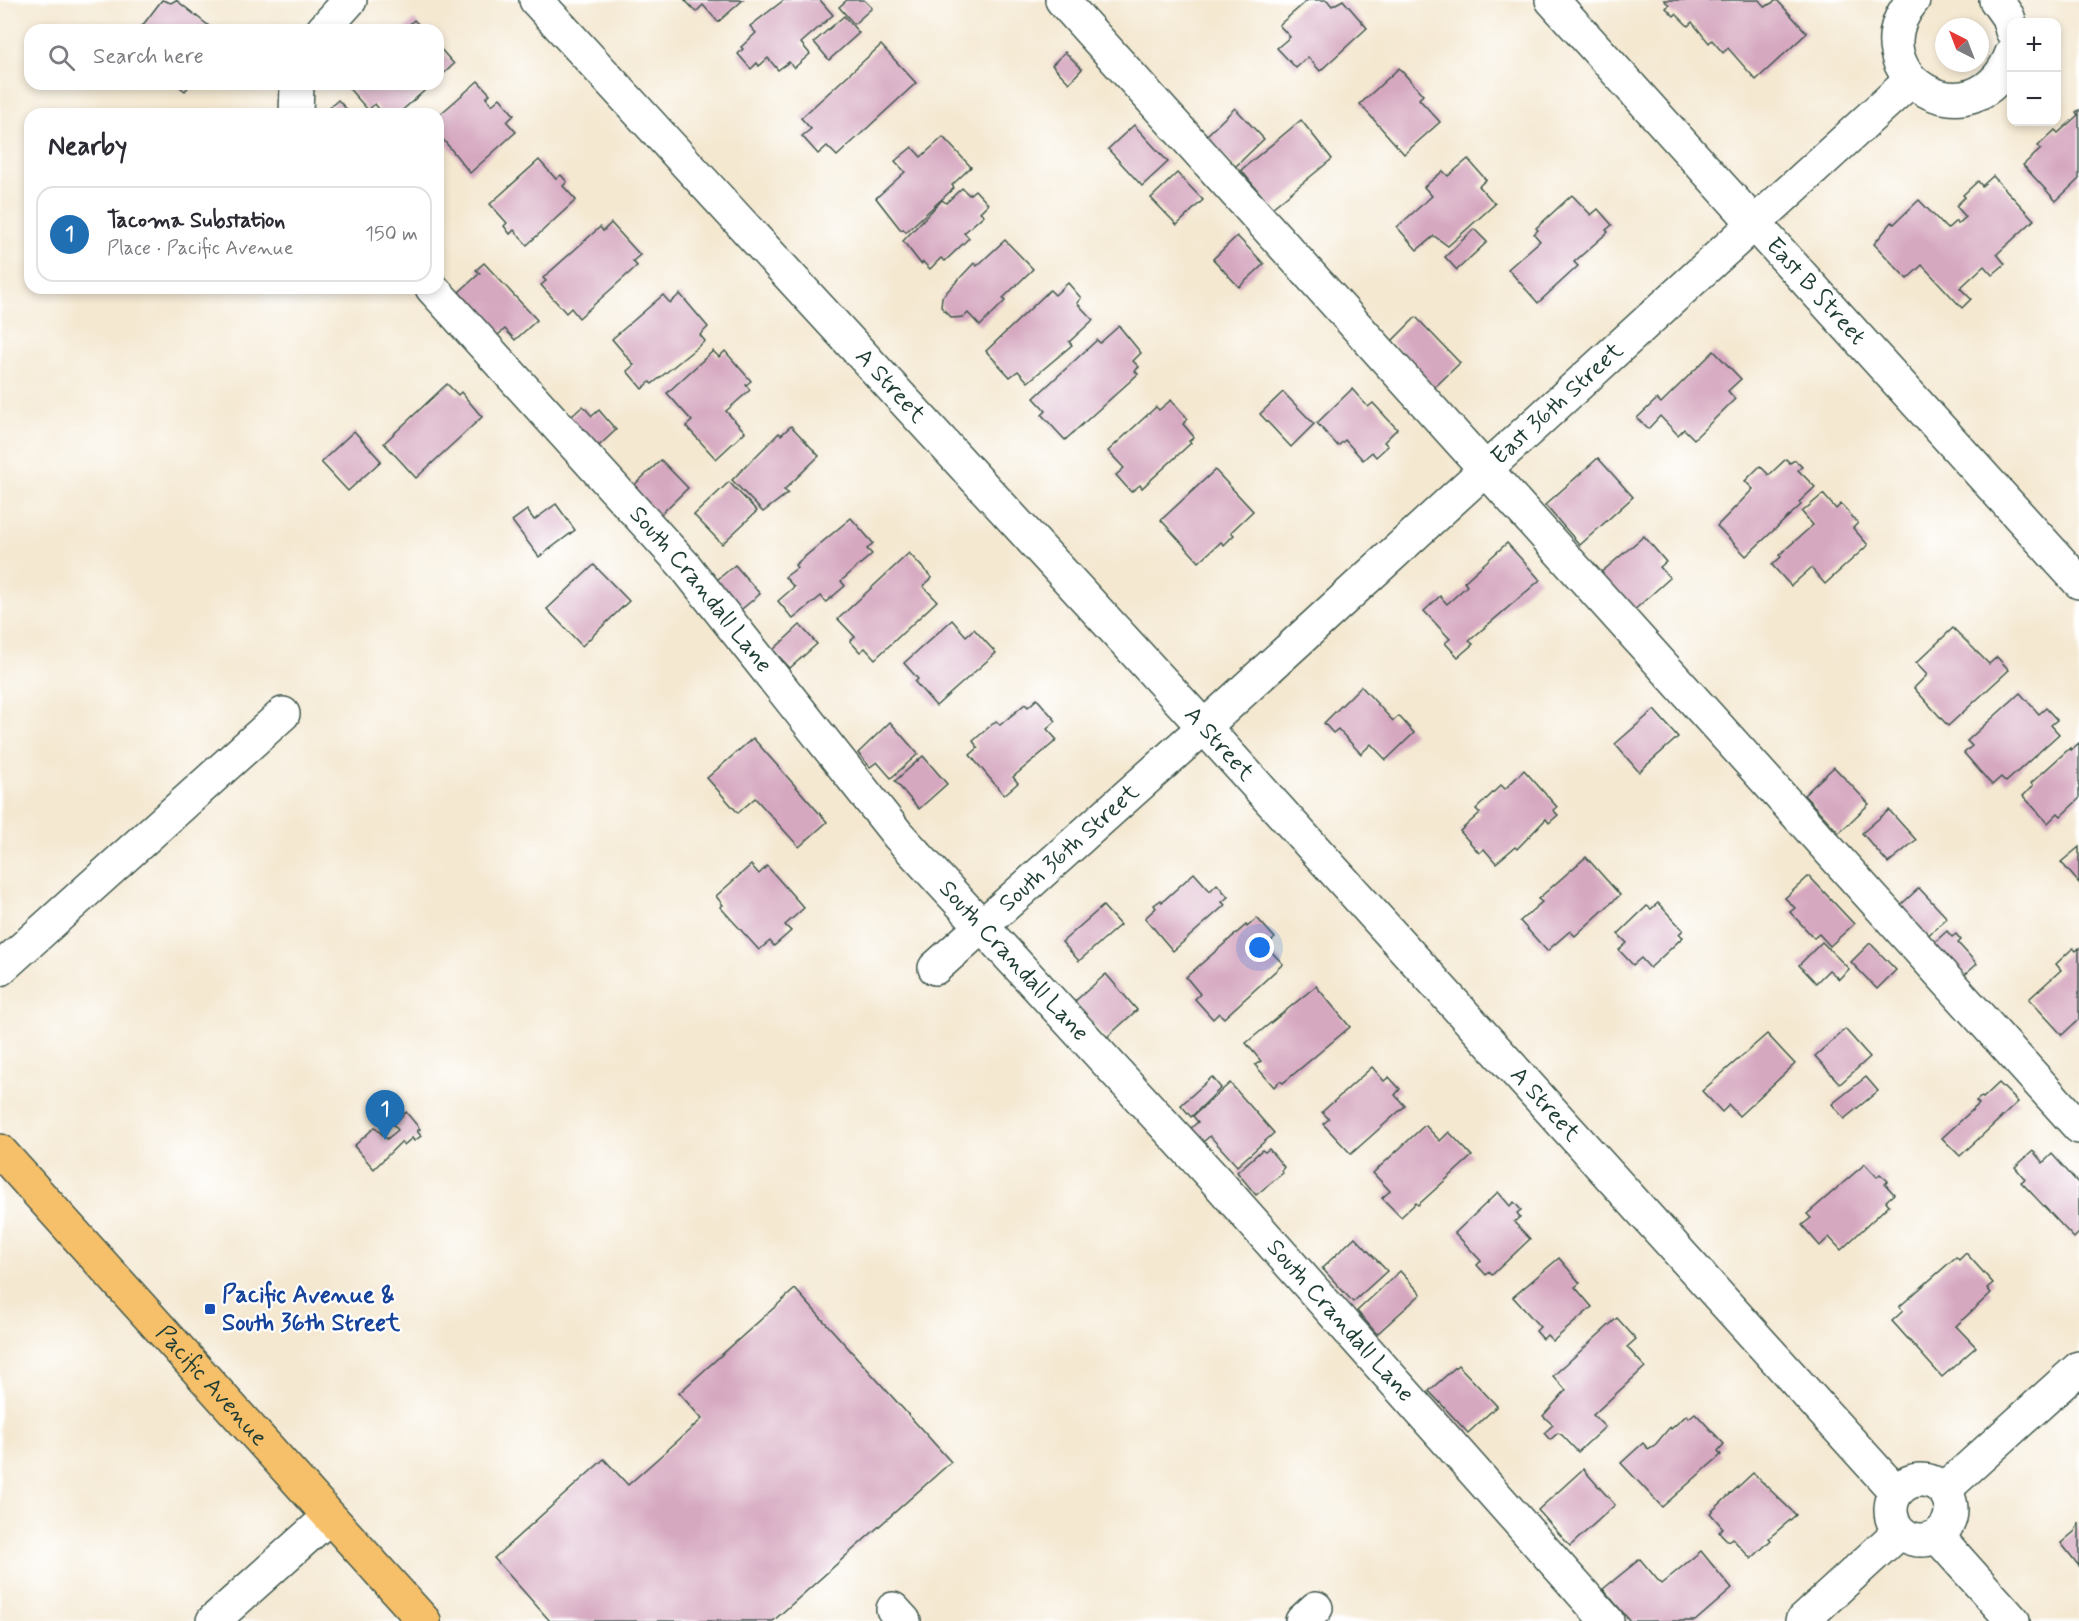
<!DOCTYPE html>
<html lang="en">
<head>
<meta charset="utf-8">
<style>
	body { margin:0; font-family:Mynerve,sans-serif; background:#f2f2f3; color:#2b2b33 }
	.controls { position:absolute; right:18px; top:18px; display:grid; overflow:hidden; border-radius:12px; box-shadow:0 3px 9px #0003 }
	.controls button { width:54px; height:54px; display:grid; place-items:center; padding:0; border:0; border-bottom:2px solid #e1e1e2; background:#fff; color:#2b2b33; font:30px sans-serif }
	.compass { position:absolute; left:1935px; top:18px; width:54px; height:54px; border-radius:50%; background:#fff; box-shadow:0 3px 9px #0003; rotate:318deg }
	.you { position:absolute; left:1260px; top:948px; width:21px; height:21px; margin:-15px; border:4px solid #fff; border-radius:50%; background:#1a73e8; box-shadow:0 0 0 9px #1a73e833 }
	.badge { display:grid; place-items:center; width:39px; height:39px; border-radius:50%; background:#1f6fb2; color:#fff; font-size:20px; font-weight:700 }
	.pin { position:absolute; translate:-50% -50px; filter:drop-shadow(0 2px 3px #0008) }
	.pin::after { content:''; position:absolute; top:32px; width:21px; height:18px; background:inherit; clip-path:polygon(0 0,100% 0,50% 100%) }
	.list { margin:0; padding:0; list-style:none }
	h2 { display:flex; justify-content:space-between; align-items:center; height:78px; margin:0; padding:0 24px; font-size:26px }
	h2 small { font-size:20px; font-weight:400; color:#7c7c81 }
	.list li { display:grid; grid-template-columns:39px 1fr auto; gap:18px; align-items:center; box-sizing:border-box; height:96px; margin:0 12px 12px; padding:0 12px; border:2px solid #e1e1e2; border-radius:18px }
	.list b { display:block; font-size:22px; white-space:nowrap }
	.list p { margin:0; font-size:20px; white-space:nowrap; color:#7c7c81 }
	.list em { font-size:20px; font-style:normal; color:#7c7c81 }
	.icon { flex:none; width:33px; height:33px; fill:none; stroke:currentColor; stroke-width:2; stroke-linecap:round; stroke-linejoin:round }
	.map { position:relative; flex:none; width:2079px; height:1621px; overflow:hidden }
	.search { position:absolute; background:#fff; box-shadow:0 3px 9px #0003; left:24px; top:24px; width:420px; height:66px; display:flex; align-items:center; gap:15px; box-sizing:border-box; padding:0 21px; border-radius:18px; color:#7c7c81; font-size:22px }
	.panel { position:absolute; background:#fff; box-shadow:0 3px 9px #0003; left:24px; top:108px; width:420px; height:186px; border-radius:18px }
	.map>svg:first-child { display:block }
</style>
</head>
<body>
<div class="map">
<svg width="2079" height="1621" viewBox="0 0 2079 1621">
	<rect width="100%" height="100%" fill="#fff"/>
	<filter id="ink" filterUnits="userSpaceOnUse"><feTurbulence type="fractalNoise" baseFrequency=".0167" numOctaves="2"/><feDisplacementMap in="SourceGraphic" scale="12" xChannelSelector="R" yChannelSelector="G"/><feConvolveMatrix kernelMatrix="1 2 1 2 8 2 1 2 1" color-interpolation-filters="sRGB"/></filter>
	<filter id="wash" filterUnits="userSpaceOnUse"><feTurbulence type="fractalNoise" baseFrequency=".008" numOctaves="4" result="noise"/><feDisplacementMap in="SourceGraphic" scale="24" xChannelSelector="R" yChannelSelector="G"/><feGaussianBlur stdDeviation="1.35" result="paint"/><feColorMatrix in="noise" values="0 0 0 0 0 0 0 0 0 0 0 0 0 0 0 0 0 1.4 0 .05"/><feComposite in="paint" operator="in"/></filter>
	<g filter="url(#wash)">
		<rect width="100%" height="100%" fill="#f4e8d1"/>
		<g id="blocks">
			<g fill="#d6a8c0">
				<path d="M162 0 171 3 176 0 214 30H139Z"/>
				<path d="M685 0H743L718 22 703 5 696 12Z"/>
				<path d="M784 0H820L833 15 801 43 810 54 794 68 789 62 778 70 768 58 759 66 757 63 751 69 738 54 743 49 741 47 756 33 750 26Z"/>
				<path d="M847 0H864L872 8 854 24 839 7Z"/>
				<path d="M1308 0H1327L1332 6 1343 0 1367 28 1320 71 1308 57 1296 68 1277 48 1290 37 1279 25Z"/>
				<path d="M1664 0H1759L1765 7 1777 0 1807 33 1756 80 1728 48 1723 53 1712 40 1709 43 1692 22 1688 26 1676 14 1674 16 1666 8 1669 5Z"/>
				<path d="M844 16 859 33 829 60 814 42Z"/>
				<path d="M414 20 424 30H403Z"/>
				<path d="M881 45 916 83 837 156 827 146 818 154 802 136 811 129 801 118Z"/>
				<path d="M438 46 454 64 438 79Z"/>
				<path d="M1065 52 1082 69 1069 83 1052 65Z"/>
				<path d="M1399 68 1423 95 1419 99 1440 122 1404 154 1360 104Z"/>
				<path d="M478 81 490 94 486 98 492 105 500 98 514 115 507 122 516 132 470 173 438 133V116Z"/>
				<path d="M176 84H191L185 91Z"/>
				<path d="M345 84H432L398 114H383L375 104 368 110Z"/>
				<path d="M338 100 351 114H323Z"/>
				<path d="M1235 108 1264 139 1235 167 1206 136Z"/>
				<path d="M2079 110V179L2056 201 2023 165 2041 149 2038 146 2055 130 2058 133 2078 115 2076 112Z"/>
				<path d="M1301 120 1332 159 1272 208 1241 170Z"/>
				<path d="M1134 125 1168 162 1142 186 1108 149Z"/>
				<path d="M943 137 971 167 952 185 954 188 906 232 903 229 901 230 876 198 905 172 895 161 912 147 921 157Z"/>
				<path d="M1468 159 1486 180 1479 186 1495 204 1448 246 1434 236 1417 250 1397 227 1432 196 1424 187 1443 171 1448 176Z"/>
				<path d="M539 160 556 179 561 175 567 182 563 186 576 200 527 245 514 230 510 234 504 226 507 223 490 204Z"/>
				<path d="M1177 173 1203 200 1177 225 1151 198Z"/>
				<path d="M1993 176 2034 220 1997 254 2005 264 1992 275 1984 266 1960 288 1971 299 1962 308 1922 265 1907 279 1874 244 1892 222 1894 224 1919 200 1947 229 1956 221 1958 224 1966 217 1956 206 1965 197 1963 195 1978 181 1982 186Z"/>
				<path d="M962 188 969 195 975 190 988 204 980 212 984 215 964 233 969 238 945 261 941 258 930 269 923 262 921 264 903 241 942 200 946 203Z"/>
				<path d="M1572 195 1591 215 1598 209 1612 225 1606 230 1608 232 1574 262 1578 266 1538 303 1508 269 1540 241 1534 234 1538 230 1536 228Z"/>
				<path d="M611 223 640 255 633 261 637 266 579 318 571 308 566 313 541 285 546 281 543 278 600 227 603 231Z"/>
				<path d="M1474 229 1487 242 1457 270 1445 257Z"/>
				<path d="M1237 236 1264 264 1239 287 1213 259Z"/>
				<path d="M1005 240 1033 269 1003 298 1005 301 980 326 968 313 964 317 952 318 941 307 942 297 974 263 977 266Z"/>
				<path d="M484 263 537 320 515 340 505 329 492 340 471 316 476 312 459 292 480 273 476 270Z"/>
				<path d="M1068 283 1081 298 1077 303 1093 320 1069 342 1072 345 1028 382 1018 371 1010 377 986 351 1050 290 1055 295Z"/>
				<path d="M680 294 708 327 700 335 705 341 652 384 650 382 642 389 627 371 634 365 612 339 663 295 670 303Z"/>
				<path d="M1416 317 1460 363 1434 388 1391 342Z"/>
				<path d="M1119 326 1141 353 1133 361 1139 367 1135 371 1138 374 1065 440 1042 415 1046 411 1034 398 1097 340 1100 343Z"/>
				<path d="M713 351 719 357 725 351 751 381 746 385 750 390 726 411 745 432 716 459 686 426 692 421 667 393Z"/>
				<path d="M1714 351 1741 379 1728 391 1735 399 1694 439 1684 429 1678 435 1660 416 1648 429 1637 418 1657 399 1661 403Z"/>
				<path d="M447 384 458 395 461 392 482 417 416 478 384 443Z"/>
				<path d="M1352 389 1368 407 1373 403 1397 429 1384 442 1388 446 1376 457 1372 452 1363 460 1345 440 1338 446 1317 423Z"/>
				<path d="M1283 392 1314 424 1291 447 1260 414Z"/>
				<path d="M1171 400 1188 419 1183 424 1194 437 1189 441 1191 443 1142 488 1140 485 1131 492 1116 475 1124 468 1108 451 1156 407 1159 410Z"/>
				<path d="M583 406 592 416 599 410 616 430 591 453 564 423Z"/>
				<path d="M791 426 819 456 784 490 788 493 763 512 732 480 779 433 781 435Z"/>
				<path d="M354 431 381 461 348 491 321 462Z"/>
				<path d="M1598 458 1633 497 1580 545 1545 505Z"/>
				<path d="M1786 459 1790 463 1795 460 1802 467 1798 470 1815 487 1799 502 1801 505 1746 556 1717 526 1753 489 1745 481 1760 466 1769 475Z"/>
				<path d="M661 460 688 488 657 518 630 489Z"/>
				<path d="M1215 470 1253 511 1231 532 1234 535 1224 545 1221 542 1199 562 1161 520Z"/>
				<path d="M729 482 757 511 722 544 694 515Z"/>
				<path d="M1823 494 1836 509 1841 504 1858 523 1853 528 1868 545 1825 584 1811 568 1791 586 1772 565 1781 557 1779 555 1813 525 1802 512Z"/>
				<path d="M556 504 575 530 539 557 512 521 527 510 534 520Z"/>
				<path d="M851 518 873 543 867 549 872 554 841 581 845 586 826 602 821 596 793 619 778 601 794 587 785 577 797 568 795 565Z"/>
				<path d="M1644 536 1666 562 1660 567 1670 578 1631 613 1598 575Z"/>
				<path d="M1507 543 1540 580 1469 641 1473 644 1458 657 1445 643 1450 639 1424 611 1440 596 1447 604 1467 586 1464 582Z"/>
				<path d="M909 553 932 578 923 586 937 601 875 659 865 648 860 652 850 641 855 637 838 619Z"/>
				<path d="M594 565 629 601 582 646 547 609Z"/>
				<path d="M735 565 760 594 737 613 712 584Z"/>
				<path d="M952 620 966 636 974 629 996 653 936 706 915 682 918 679 904 663Z"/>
				<path d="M800 625 817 644 790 668 773 650Z"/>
				<path d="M1953 628 1989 664 1997 657 2009 670 1948 726 1914 688 1927 675 1916 663Z"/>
				<path d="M1361 686 1393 721 1399 716 1414 733 1386 760 1371 744 1361 754 1338 729 1333 733 1324 723Z"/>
				<path d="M2020 693 2039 714 2046 708 2057 720 2051 725 2059 734 2006 782 2001 777 1992 785 1964 753 1972 746 1967 741Z"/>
				<path d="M1037 699 1056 721 1047 729 1057 740 1013 777 1018 783 1004 795 970 755 978 748 973 741 996 721 1000 725 1025 704 1028 707Z"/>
				<path d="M1654 710 1678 737 1639 772 1615 744Z"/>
				<path d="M890 722 918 754 891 778 877 762 870 767 858 753Z"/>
				<path d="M753 738 827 822 799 847 755 798 738 813 707 778Z"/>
				<path d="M2079 743V799L2061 816 2058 813 2048 823 2023 796 2033 786 2031 783 2070 748 2071 750Z"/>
				<path d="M923 756 947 784 919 809 895 781Z"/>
				<path d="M1834 767 1869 804 1839 833 1804 795Z"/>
				<path d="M1524 770 1557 807 1553 810 1558 815 1549 823 1546 819 1517 849 1515 847 1496 863 1484 849 1479 853 1460 831 1480 813 1476 809 1501 785 1505 789Z"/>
				<path d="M1889 810 1916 840 1888 863 1862 833Z"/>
				<path d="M2079 847V883L2061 862Z"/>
				<path d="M1586 857 1620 895 1575 936 1570 931 1547 951 1520 921 1542 902 1538 899Z"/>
				<path d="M751 865 759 874 767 866 804 908 785 925 791 931 774 946 770 941 759 950 720 907 723 905 716 896Z"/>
				<path d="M1194 873 1210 891 1217 884 1228 897 1222 902 1225 905 1173 951 1145 918 1156 908 1154 905 1161 900 1162 902Z"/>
				<path d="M1809 876 1854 924 1830 946 1819 934 1814 938 1790 912 1795 908 1785 898Z"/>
				<path d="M1919 888 1947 918 1922 941 1894 911Z"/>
				<path d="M1658 903 1683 930 1679 934 1683 937 1650 968 1641 958 1633 965 1619 950 1627 943 1618 934 1647 906 1651 909Z"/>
				<path d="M1103 906 1120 925 1079 961 1062 942Z"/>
				<path d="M1257 918 1275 938 1266 946 1283 964 1224 1018 1219 1013 1213 1019 1195 999 1200 994 1186 977 1246 925 1247 927Z"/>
				<path d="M1947 931 1952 937 1956 934 1961 940 1958 943 1977 964 1958 981 1928 948Z"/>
				<path d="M1822 942 1849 969 1839 979 1829 970 1816 983 1799 965Z"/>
				<path d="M1870 943 1896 970 1877 989 1851 962Z"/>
				<path d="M2073 948 2076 951 2079 948V1019L2062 1035 2029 999 2061 970 2056 964Z"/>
				<path d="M1106 974 1137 1010 1106 1038 1074 1002Z"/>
				<path d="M1316 986 1350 1027 1283 1083 1280 1081 1274 1087 1255 1065 1261 1061 1246 1043Z"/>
				<path d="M1845 1029 1870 1057 1840 1084 1815 1056Z"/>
				<path d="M1767 1034 1795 1064 1739 1116 1729 1105 1722 1112 1702 1091Z"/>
				<path d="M1372 1067 1384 1081 1389 1077 1400 1089 1395 1095 1405 1106 1351 1154 1323 1124 1329 1119 1322 1112Z"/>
				<path d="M1212 1077 1221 1088 1191 1117 1181 1105Z"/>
				<path d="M1866 1077 1878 1091 1844 1119 1832 1104Z"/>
				<path d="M1230 1083 1274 1133 1237 1166 1210 1136 1203 1142 1191 1128 1198 1122 1193 1116Z"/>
				<path d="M1999 1083 2018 1102 1960 1156 1942 1138 1979 1104 1976 1101 1981 1097 1983 1098Z"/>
				<path d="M406 1112 420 1129 417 1131 421 1136 414 1141 412 1138 404 1145 401 1142 374 1169 354 1146 375 1127 387 1139 398 1130 393 1124Z"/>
				<path d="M1425 1125 1440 1141 1449 1132 1472 1156 1418 1205 1416 1203 1401 1217 1382 1198 1390 1191 1373 1173Z"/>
				<path d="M1269 1149 1284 1167 1281 1171 1283 1173 1256 1195 1237 1172 1262 1150 1265 1152Z"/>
				<path d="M2033 1151 2043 1163 2052 1154 2079 1184V1233L2074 1238 2021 1182 2025 1179 2015 1167Z"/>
				<path d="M1865 1164 1877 1177 1880 1174 1888 1181 1885 1184 1894 1194 1886 1201 1889 1205 1841 1250 1829 1237 1820 1246 1802 1225 1811 1218 1807 1214Z"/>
				<path d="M1498 1192 1510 1206 1514 1202 1521 1210 1517 1213 1520 1217 1514 1222 1530 1239 1492 1275 1489 1272 1486 1275 1477 1265 1481 1261 1455 1233Z"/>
				<path d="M1355 1237 1387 1271 1353 1302 1322 1268Z"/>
				<path d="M1966 1253 1993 1283 1987 1288 1991 1293 1956 1326 1976 1347 1942 1377 1892 1321 1903 1311 1899 1307 1956 1257 1959 1260Z"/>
				<path d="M1559 1258 1580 1283 1575 1287 1592 1307 1553 1341 1547 1335 1543 1339 1536 1331 1540 1327 1513 1297Z"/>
				<path d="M1400 1271 1421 1294 1377 1334 1357 1311Z"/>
				<path d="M795 1289 951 1462 773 1621H550L494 1558 604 1459 628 1485 702 1419 679 1393Z"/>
				<path d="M1617 1318 1636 1339 1627 1347 1645 1367 1593 1415 1605 1427 1578 1452 1562 1435 1558 1433 1550 1440 1544 1433 1553 1425 1543 1416 1566 1390 1553 1376Z"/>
				<path d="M1458 1365 1497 1406 1468 1433 1429 1391Z"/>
				<path d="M1695 1413 1724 1444 1718 1451 1721 1455 1662 1507 1621 1463 1643 1443 1648 1449 1655 1445 1670 1427 1671 1429 1687 1415 1689 1418Z"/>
				<path d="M1583 1469 1615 1505 1570 1546 1538 1510Z"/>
				<path d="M1753 1473 1796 1515 1769 1538 1771 1540 1751 1559 1732 1538 1728 1541 1719 1532 1723 1528 1710 1513Z"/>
				<path d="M2079 1522V1566L2061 1543 2075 1531Z"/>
				<path d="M1701 1551 1732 1589 1695 1621H1630L1603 1589 1640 1559 1661 1584Z"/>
			</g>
		</g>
	</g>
	<g filter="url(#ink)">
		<use href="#blocks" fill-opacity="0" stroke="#3f574c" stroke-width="1.5"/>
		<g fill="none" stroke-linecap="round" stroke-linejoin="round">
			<defs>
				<g id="minor">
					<path id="s1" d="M536 0 1204 727 1896 1492"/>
					<path d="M1062 0 2079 1127"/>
					<path id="s2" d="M1552 0 2079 582"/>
					<path d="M1913 0C1851 74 1975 149 2012 53"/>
					<path d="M1996 0 2008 17 2012 31"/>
					<path d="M323 30 350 0"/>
					<path d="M296 114 297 84"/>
					<path id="s3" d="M432 288 684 565 898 835 1220 1185 1607 1621"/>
					<path id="s4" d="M935 968 1204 727 1911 80"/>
					<path d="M0 969 283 714"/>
					<circle cx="1921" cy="1510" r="30"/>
					<path d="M1944 1490 2079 1368"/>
					<path d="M1937 1536 2013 1621"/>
					<path d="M893 1609 904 1621"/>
					<path d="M213 1621 329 1517"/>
					<path d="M1302 1621 1316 1608"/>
					<path d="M1802 1621 1899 1532"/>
				</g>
				<g id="major">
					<path id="s5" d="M0 1151 424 1621"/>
				</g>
			</defs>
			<use href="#minor" stroke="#3f574c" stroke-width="36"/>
			<use href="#major" stroke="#3f574c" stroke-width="36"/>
			<use href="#minor" stroke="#fff" stroke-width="33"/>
			<use href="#major" stroke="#f6c06b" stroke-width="33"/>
		</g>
	</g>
	<rect fill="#1a4fb4" stroke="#fff" stroke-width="2" x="204" y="1303" width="12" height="12" rx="3"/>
	<g text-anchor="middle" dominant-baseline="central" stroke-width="4.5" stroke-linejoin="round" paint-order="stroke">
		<g font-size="24" fill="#1f3d34" stroke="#fff">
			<text stroke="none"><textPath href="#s2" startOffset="393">East B Street</textPath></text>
			<text stroke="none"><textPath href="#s1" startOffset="524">A Street</textPath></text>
			<text stroke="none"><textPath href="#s4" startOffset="840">East 36th Street</textPath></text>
			<text stroke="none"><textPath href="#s3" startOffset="404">South Crandall Lane</textPath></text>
			<text stroke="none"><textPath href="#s1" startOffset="1010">A Street</textPath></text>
			<text stroke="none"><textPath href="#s4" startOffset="180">South 36th Street</textPath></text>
			<text stroke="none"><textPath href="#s3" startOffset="890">South Crandall Lane</textPath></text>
			<text stroke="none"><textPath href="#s1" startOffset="1496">A Street</textPath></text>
			<text stroke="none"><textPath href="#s3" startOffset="1376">South Crandall Lane</textPath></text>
			<text stroke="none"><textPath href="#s5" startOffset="316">Pacific Avenue</textPath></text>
		</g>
		<g font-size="24" font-weight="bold" fill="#164399" stroke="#fff" text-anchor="start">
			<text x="222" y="1295">Pacific Avenue &amp;<tspan x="222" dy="28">South 36th Street</tspan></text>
		</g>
	</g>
</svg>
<div class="controls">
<button>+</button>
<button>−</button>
</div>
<svg class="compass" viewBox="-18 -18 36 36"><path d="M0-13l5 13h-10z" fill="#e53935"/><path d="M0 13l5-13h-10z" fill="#7c7c81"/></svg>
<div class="you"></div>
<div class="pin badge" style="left:385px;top:1140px">1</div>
<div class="search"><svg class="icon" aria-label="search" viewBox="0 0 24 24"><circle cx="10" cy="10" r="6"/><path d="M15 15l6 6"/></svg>Search here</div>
<section class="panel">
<h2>Nearby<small></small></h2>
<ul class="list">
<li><span class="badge">1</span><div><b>Tacoma Substation</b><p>Place · Pacific Avenue</p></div><em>150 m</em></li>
</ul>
</section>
</div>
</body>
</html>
